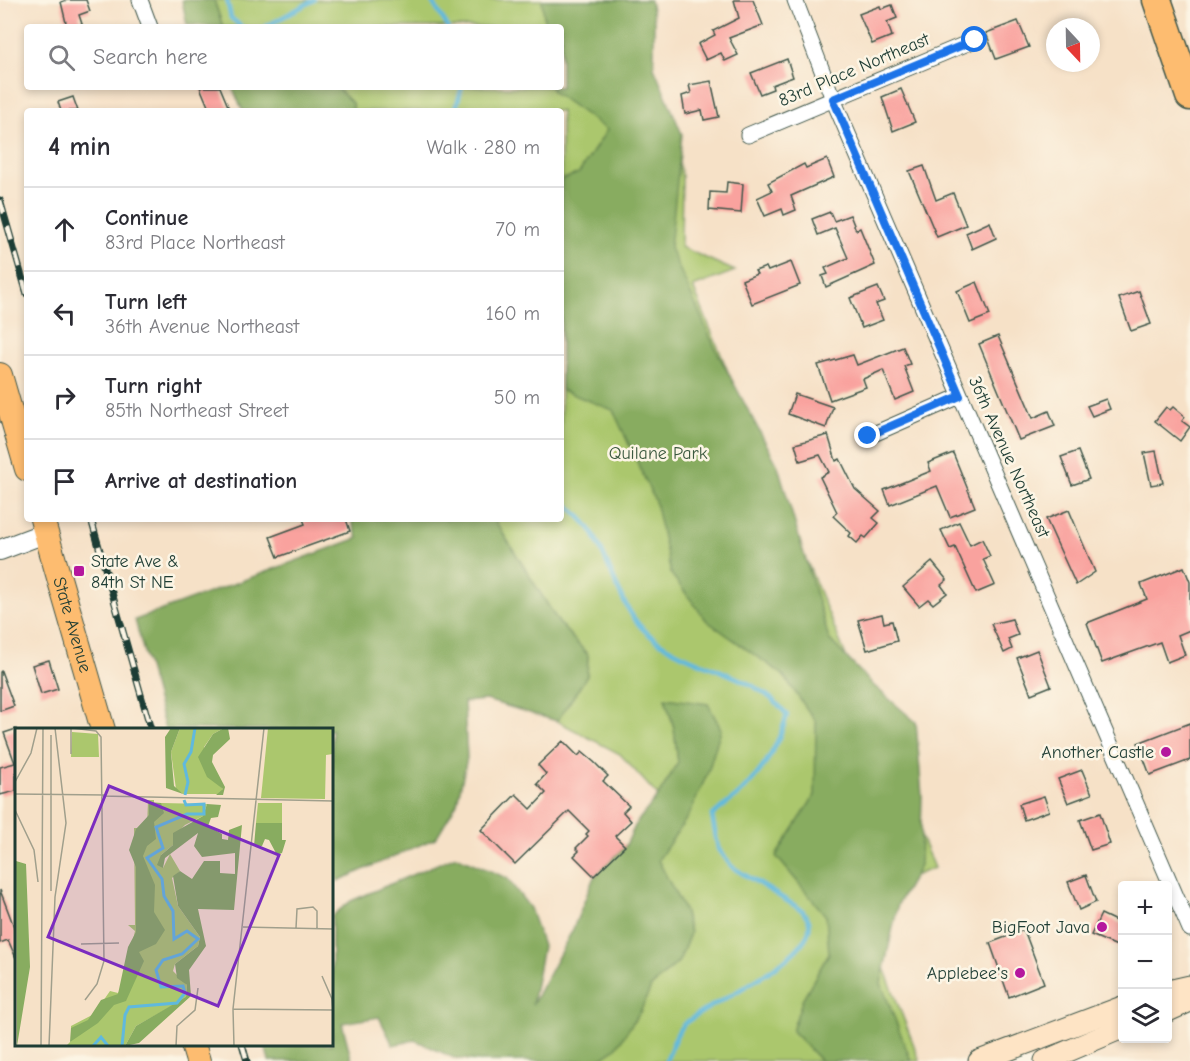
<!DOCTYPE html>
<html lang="en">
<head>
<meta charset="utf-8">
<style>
	body { margin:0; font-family:"Comic Neue",sans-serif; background:#f7f7f7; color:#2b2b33 }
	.controls { position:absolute; right:18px; bottom:18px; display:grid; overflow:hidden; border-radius:6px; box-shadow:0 3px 9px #0003 }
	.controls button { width:54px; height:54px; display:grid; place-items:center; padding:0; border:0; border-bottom:2px solid #e1e1e2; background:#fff; color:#2b2b33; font:30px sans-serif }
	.compass { position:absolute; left:1046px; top:18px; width:54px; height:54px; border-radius:50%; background:#fff; box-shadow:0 3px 9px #0003; rotate:158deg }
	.stop { position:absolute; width:18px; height:18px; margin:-14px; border:4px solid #1a73e8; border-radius:50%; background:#fff }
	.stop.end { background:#1a73e8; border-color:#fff; box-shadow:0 2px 6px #0008 }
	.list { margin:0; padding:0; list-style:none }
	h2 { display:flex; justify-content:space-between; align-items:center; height:78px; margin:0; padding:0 24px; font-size:26px }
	h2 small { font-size:20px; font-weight:400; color:#7c7c81 }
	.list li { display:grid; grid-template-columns:39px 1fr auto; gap:18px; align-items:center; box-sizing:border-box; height:84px; padding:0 24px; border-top:2px solid #e1e1e2 }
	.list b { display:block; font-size:22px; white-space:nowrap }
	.list p { margin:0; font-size:20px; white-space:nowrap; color:#7c7c81 }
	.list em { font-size:20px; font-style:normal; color:#7c7c81 }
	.icon { flex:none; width:33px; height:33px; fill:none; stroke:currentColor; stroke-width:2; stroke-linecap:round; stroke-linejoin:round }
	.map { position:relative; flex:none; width:1190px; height:1061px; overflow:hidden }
	.search { position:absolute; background:#fff; box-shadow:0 3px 9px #0003; left:24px; top:24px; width:540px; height:66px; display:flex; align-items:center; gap:15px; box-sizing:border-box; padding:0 21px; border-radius:6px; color:#7c7c81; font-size:22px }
	.panel { position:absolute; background:#fff; box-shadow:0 3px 9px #0003; left:24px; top:108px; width:540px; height:414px; border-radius:6px }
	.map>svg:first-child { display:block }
</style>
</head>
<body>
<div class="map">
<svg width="1190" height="1061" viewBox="0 0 1190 1061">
	<rect width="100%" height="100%" fill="#fcf5e5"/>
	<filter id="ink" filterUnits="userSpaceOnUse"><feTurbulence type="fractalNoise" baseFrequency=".0167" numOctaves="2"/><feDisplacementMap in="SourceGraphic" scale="12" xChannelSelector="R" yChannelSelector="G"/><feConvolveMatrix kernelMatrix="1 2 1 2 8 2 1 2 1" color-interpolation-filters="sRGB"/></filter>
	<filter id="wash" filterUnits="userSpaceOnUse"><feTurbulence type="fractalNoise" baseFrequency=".008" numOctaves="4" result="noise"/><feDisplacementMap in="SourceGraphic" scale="24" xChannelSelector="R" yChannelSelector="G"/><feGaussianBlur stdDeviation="1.35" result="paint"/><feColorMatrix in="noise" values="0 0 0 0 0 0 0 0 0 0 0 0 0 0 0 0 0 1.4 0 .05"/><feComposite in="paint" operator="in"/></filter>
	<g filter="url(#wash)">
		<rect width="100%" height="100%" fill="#f6e1c7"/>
		<path fill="#abc76d" stroke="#658250" stroke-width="1.5" d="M214 0H650L633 1 672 130 682 176 681 247 735 271 693 287 934 868 857 898 920 1061H878L847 989 800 1007 793 1031 821 1061H597L616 1048 640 1012 651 987 679 961 690 933 684 910 657 860 689 814 708 772 665 698 674 728 678 763 658 796 620 754 557 721 587 676 588 655 559 623 494 519H561V111H354L352 103 336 87H561V27H223Z"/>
		<g fill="#88ac60" stroke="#54744a" stroke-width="1.5">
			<path d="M182 0H214L223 27 187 25Z"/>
			<path d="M542 0H650L654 20V67L682 134 670 248 716 350 778 466 829 639 873 685 916 722 922 796 920 866 898 904 881 983 911 1061H821L792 1031 803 998 829 953 826 916 776 856 815 795 816 722 783 675 707 621 671 574 655 501 613 410 561 390V180L579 173 607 130 552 91 551 87H561V27H545Z"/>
			<path d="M232 87H336L352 103 354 111H243Z"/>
			<path d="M351 519H494L559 623 588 655 587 676 557 721 486 700 464 702 467 758 457 803 436 838 338 881 332 862V730L165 729 135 620 358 538Z"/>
			<path d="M665 698 708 704 721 729 708 772 689 815 658 860 684 910 690 933 679 961 651 987 640 1012 616 1048 597 1061H479L454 1058 415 1040 393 1045 379 1017 342 1023 352 1061H269L265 1045 332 1044V916L351 901 456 856 507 878 530 908 543 946 532 1005 573 929 594 877 625 847 637 822 658 796 678 763 674 728Z"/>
		</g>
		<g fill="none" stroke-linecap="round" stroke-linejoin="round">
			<g stroke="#60b9dd" stroke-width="4.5">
				<path d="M227 0 231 18 242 27"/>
				<path d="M431 0 448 27"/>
				<path d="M265 27 314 0"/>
				<path d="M455 111 462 87"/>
				<path d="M561 498C571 509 585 520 592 532 608 558 621 608 643 629 684 669 753 669 787 715 778 746 765 769 741 792 732 801 721 807 712 816L718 848 732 867 802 910C804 913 808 918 809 921 818 957 707 1004 684 1024 676 1031 671 1050 666 1061"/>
			</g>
		</g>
		<g id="blocks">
			<g fill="#f9a29e">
				<path d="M67 0H86L90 11 79 15 83 27H67L61 2Z"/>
				<path d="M734 0H753L763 25 729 38 738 55 725 61 721 53 706 60 698 44 715 35 713 31 739 18Z"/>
				<path d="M892 5 897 18 887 22 892 36 872 44 859 14 880 6 881 9Z"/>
				<path d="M1018 21 1029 47 996 59 986 33Z"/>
				<path d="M787 59 793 77 772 85 773 89 760 94 751 73Z"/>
				<path d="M711 81 719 117 704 120 702 110 685 114 682 96 691 93 689 85Z"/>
				<path d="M200 87H220L230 111H210Z"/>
				<path d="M901 89 915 122 893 131 882 97Z"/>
				<path d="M73 97 78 111H61L58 102Z"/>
				<path d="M827 159 834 177 791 196 796 210 784 215 782 209 765 216 757 198 772 191 768 183 804 164 806 168Z"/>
				<path d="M924 166 936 200 953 193 966 225 937 237 909 171Z"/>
				<path d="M727 182 743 184 741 213 709 210 710 192 726 193Z"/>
				<path d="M830 212 834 221 850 215 856 230 860 228 875 265 826 287 822 276 828 274 825 268 848 258 835 228 818 235 812 219Z"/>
				<path d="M990 222 996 238 972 249 966 233Z"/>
				<path d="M791 262 800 285 752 304 742 280 757 274 755 271 766 267 768 271Z"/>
				<path d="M977 282 990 315 970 323 957 291Z"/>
				<path d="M878 287 884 301 876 304 883 320 862 328 850 298Z"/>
				<path d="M1139 291 1151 324 1131 331 1119 298Z"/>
				<path d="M998 336 1033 418 1049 411 1055 426 1019 440 979 344Z"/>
				<path d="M903 347 910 364 904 366 914 392 895 400 883 370 863 379 866 387 830 400 818 365 853 355 857 365Z"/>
				<path d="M795 394 833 407 826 428 788 414Z"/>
				<path d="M1106 399 1110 409 1092 416 1087 406Z"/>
				<path d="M1166 407 1170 410 1173 407 1185 417 1182 421 1190 427 1180 441 1155 421Z"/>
				<path d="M828 435 836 461 840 459 855 489 880 511 873 518 879 523 866 538 863 536 857 543 849 536 851 533 833 516 837 512 820 477 829 472 820 455 800 461 795 444Z"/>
				<path d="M1078 451 1089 479 1072 485 1061 457Z"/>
				<path d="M1156 451 1163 483 1151 485 1144 453Z"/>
				<path d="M953 453 975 507 950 517 937 486 890 505 884 490 931 471 928 463Z"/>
				<path d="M1069 510 1095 572 1076 585 1046 519Z"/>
				<path d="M303 519H346L350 531 278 557 270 537 305 524Z"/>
				<path d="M959 522 970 545 982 539 990 556 983 559 995 585 976 593 955 547 950 549 941 530Z"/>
				<path d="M932 562 947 580 941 585 947 593 933 604 928 599 919 606 903 587Z"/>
				<path d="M1184 567 1190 582V630L1178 635 1185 655 1167 662 1160 642 1102 663 1087 623 1147 599 1141 584Z"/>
				<path d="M882 614 884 623 892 621 897 641 867 650 858 620Z"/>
				<path d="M1012 619 1018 635 1008 639 1012 649 1004 653 991 624Z"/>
				<path d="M1037 650 1051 686 1031 694 1017 658Z"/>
				<path d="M49 660 58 689 41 694 32 665Z"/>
				<path d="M1 671 14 706 0 711V672Z"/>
				<path d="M1190 723V760L1150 775 1138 743Z"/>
				<path d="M16 729V791L0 795V767L15 763 4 733Z"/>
				<path d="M563 741 578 756 582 752 594 762 608 776 603 781 629 806 623 812 631 821 615 836 625 846 594 876 574 856 579 851 576 848 588 836 586 834 589 831 569 811 515 864 481 830 516 794 531 809 546 793 537 784 546 774 538 765Z"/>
				<path d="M1082 770 1092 794 1068 803 1058 779Z"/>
				<path d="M1044 796 1049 811 1024 820 1019 804Z"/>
				<path d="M1100 813 1110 844 1091 850 1080 820Z"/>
				<path d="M1086 875 1096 902 1079 910 1068 882Z"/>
				<path d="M0 890 16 932V958L8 940 0 943Z"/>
				<path d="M1101 914 1122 924V948L1091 935Z"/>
				<path d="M1024 930 1044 983 1009 997 990 943Z"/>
			</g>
		</g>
	</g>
	<g filter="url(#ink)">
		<use href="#blocks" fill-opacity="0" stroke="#3f564a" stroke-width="1.5"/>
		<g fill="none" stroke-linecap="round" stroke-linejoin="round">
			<defs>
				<g id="minor">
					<path d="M140 0 150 27"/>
					<path d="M795 0 833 99 1190 929"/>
					<path d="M748 135 975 40"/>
					<path d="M869 436 960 396"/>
				</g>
				<path id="tertiary" d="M0 550 45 533"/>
				<g id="secondary">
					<path d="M1168 991 1190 986"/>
					<path d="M1168 1011 1190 1001"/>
					<path d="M979 1061 1122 1007"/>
					<path d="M1045 1061 1122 1028"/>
				</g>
				<g id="primary">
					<path d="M0 375 27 469"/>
					<path id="s1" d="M42 519 103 730"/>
					<path d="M193 1044 198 1061"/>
				</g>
				<path id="motorway" d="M1157 0 1190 96"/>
			</defs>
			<use href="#minor" stroke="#3f564a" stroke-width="17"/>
			<use href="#tertiary" stroke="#3f564a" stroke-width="22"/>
			<use href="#secondary" stroke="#3f564a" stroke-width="23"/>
			<use href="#primary" stroke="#3f564a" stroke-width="26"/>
			<use href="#motorway" stroke="#3f564a" stroke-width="31"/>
			<use href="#minor" stroke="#fff" stroke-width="15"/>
			<use href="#tertiary" stroke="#fff" stroke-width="20"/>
			<use href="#secondary" stroke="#fee4c5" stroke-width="21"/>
			<use href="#primary" stroke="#fdbc6f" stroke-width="24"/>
			<use href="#motorway" stroke="#fdbc6f" stroke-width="28"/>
			<defs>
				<g id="rail">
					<path d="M0 200 27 294"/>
					<path d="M91 519 151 730"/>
					<path d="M242 1044 247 1061"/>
				</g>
			</defs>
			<use href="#rail" stroke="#1f3d34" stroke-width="7"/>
			<use href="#rail" stroke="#fcf5e5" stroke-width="4.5" stroke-dasharray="14" stroke-linecap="butt"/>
		</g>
	</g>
	<g fill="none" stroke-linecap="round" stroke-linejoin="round" filter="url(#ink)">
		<path stroke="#1a73e8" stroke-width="8" d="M868 436 960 396 833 99 975 40"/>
	</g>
	<g fill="#b5179e" stroke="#fcf5e5" stroke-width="2">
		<rect x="73" y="565" width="12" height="12" rx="3"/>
		<circle cx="1166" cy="752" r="6"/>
		<circle cx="1102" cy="927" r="6"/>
		<circle cx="1020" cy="973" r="6"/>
	</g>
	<g text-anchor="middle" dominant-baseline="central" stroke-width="5" stroke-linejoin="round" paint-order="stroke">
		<g font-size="18" fill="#1f3d34" stroke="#fcf5e5">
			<text transform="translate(854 70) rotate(-23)">83rd Place Northeast</text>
			<text transform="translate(1009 457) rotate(66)">36th Avenue Northeast</text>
			<text stroke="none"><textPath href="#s1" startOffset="110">State Avenue</textPath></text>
		</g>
		<g font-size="18" fill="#3b593f" stroke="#fcf5e5">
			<text x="658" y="453">Quilane Park</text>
		</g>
		<g font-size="18" fill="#1f3d34" stroke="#fcf5e5" text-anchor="end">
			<text x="91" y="561" text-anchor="start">State Ave &amp;<tspan x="91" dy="21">84th St NE</tspan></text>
			<text x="1154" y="752">Another Castle</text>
			<text x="1090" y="927">BigFoot Java</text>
			<text x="1008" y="973">Applebee's</text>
		</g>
	</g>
	<g transform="translate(15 728)">
		<rect width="318" height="318" fill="#f6e1c7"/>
		<path d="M165 0H209L198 6 189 19 190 43 208 61 205 66H168L161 61 156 24ZM253 0H318V26L311 27 310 71 246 70ZM57 4 83 6 84 29H56ZM133 72H139V88L146 75 192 76 188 88 170 97 158 109V117L146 127 148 140 155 126 165 143 157 150 163 178 185 209 183 218 160 236 158 243 172 257 171 270 121 298 110 318H51L56 313V298L79 286 95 263 103 265 107 259 120 203 113 197H120L119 100H132ZM243 75H267V95H241Z" fill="#abc76d"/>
		<path d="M156 0H165L156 24 159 58 168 66 151 60 150 9ZM209 0H213L215 11 198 27 197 34 210 59 208 67H201L208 61 192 49 183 29 198 6ZM134 74 146 75 149 85 139 94 141 111 132 118 128 128 140 157 139 184 150 202 141 216 124 224 129 233 111 273 99 277 83 295 55 314 56 300 73 292 86 272 103 266 113 219 121 204V139L114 122 121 101 134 87ZM192 76 206 77 203 89 196 90 193 98 207 106V111L213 112 214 102 227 97 219 182 183 181 191 218 174 242 176 268 124 315 110 318 121 298 171 269 172 257 162 250 160 236 183 218 185 209 163 178 158 148 165 143 177 151 189 133H205V145L220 146V125L187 129 179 118 183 105 150 130 148 140 142 137 146 127 158 117V105L188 88ZM241 95H267V112H271L267 125 262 127 254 112 250 111 247 118H239ZM1 133 11 136 15 239 2 318Z" fill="#88ac60"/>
		<path fill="none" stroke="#60b9dd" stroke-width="3" d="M170 67 173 54 169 36 176 24 180 0M78 318 86 309 93 318M107 318 110 287 114 279 162 275 170 265 168 258 146 259 141 242 148 232 167 226 183 211 172 203 159 211 158 183 149 168 147 151 132 130 148 120 141 99 172 86H189V76L171 77 169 72"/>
		<path fill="none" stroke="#a09f8c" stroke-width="1.5" d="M57 0 81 3 86 9 89 233 82 256 70 272M56 26V0M0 54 16 25 22 0M0 66 90 67M86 68 318 73M0 82 19 122 23 154M36 163V7M228 199 318 201M281 200 282 181 298 179 302 183V200M66 216 104 215M307 248 317 271 318 282M218 281 318 282M26 318 28 0M34 318 40 169 51 95 40 0M161 318 162 298 180 282 183 260M219 318 218 281 249 0"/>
		<path fill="#7b2cbf" fill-opacity="0.15" stroke="#7b2cbf" stroke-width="3" d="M94 58 264 127 203 278 33 209Z"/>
		<rect width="318" height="318" fill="none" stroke="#1f3d34" stroke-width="3"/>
	</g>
</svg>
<div class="controls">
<button>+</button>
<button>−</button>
<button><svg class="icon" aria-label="layers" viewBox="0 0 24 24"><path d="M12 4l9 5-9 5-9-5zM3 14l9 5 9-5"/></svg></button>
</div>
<svg class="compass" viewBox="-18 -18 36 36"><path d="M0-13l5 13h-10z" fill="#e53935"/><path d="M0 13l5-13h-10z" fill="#7c7c81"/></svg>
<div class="stop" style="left:975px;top:40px"></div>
<div class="stop end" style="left:868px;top:436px"></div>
<div class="search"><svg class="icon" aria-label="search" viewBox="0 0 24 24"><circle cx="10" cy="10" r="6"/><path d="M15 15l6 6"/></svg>Search here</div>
<section class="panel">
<h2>4 min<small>Walk · 280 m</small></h2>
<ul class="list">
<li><svg class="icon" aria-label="ahead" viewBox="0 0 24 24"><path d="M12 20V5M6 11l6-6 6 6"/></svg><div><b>Continue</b><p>83rd Place Northeast</p></div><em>70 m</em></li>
<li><svg class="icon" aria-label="left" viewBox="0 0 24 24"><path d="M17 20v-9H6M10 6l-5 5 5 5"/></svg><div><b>Turn left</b><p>36th Avenue Northeast</p></div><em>160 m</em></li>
<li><svg class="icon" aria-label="right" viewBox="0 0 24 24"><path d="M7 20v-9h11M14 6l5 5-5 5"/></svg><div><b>Turn right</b><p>85th Northeast Street</p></div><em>50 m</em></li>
<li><svg class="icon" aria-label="arrive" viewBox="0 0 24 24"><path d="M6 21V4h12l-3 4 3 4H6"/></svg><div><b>Arrive at destination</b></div></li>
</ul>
</section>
</div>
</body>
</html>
